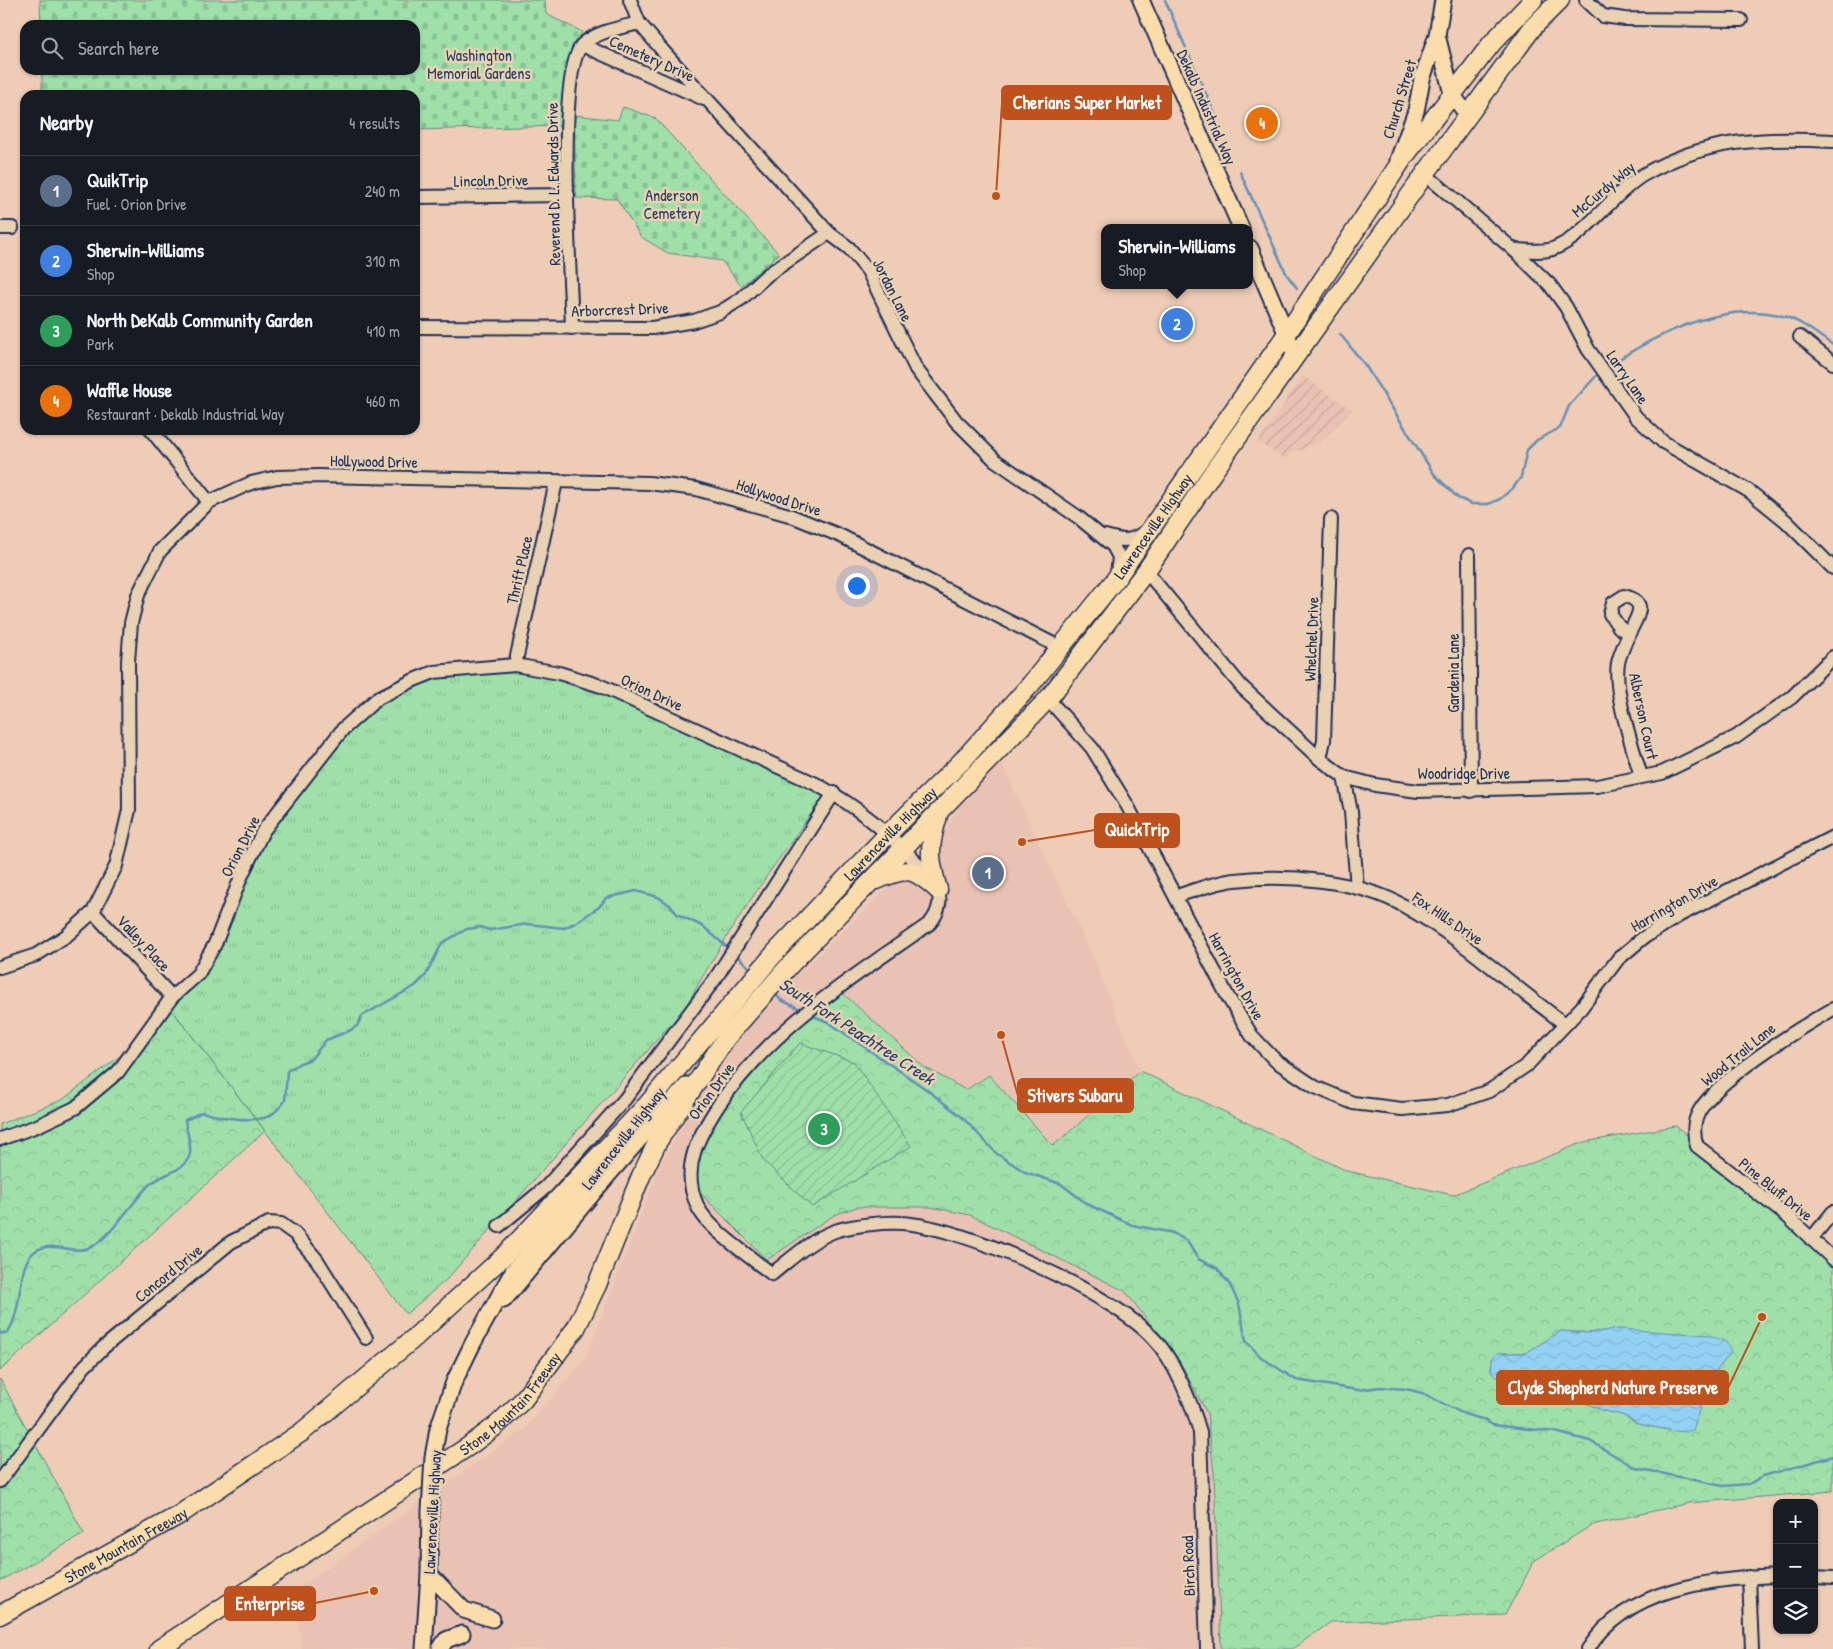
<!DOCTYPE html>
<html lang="en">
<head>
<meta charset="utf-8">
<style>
	body { margin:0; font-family:"Patrick Hand",sans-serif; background:#242831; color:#f1f3f6 }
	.controls { position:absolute; right:15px; bottom:15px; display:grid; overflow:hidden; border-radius:10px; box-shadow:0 1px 4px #0004 }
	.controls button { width:45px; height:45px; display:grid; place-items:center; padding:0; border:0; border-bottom:1px solid #363941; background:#171b24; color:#f1f3f6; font:25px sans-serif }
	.you { position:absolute; left:856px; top:585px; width:18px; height:18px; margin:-12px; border:4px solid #fff; border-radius:50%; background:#1a73e8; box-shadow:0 0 0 8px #1a73e833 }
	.badge { display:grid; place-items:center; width:32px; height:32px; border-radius:50%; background:#db2777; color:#fff; font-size:16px; font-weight:700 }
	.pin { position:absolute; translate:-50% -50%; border:2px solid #fff; box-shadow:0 1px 5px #0006 }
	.popup { position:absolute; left:1101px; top:224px; width:152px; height:65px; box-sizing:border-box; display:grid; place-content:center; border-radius:10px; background:#171b24; filter:drop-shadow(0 1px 4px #0005); font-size:16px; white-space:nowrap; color:#9ea1a6 }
	.popup b { font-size:19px; color:#f1f3f6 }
	.popup::after { content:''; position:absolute; left:50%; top:100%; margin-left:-10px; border:10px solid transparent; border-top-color:#171b24 }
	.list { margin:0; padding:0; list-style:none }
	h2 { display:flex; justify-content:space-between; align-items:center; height:65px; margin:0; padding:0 20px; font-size:21px }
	h2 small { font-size:16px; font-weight:400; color:#9ea1a6 }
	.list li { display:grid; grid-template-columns:32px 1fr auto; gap:15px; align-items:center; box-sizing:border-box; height:70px; padding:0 20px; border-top:1px solid #363941 }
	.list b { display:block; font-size:19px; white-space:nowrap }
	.list p { margin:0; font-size:16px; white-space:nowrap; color:#9ea1a6 }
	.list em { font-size:16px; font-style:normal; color:#9ea1a6 }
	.icon { flex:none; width:28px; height:28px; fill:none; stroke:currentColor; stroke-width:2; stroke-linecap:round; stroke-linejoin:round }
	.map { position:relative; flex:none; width:1833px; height:1649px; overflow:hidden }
	.search { position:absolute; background:#171b24; box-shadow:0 1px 4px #0004; left:20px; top:20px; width:400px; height:55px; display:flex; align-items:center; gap:12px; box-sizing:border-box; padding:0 18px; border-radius:15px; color:#9ea1a6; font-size:19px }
	.panel { position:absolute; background:#171b24; box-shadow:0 1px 4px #0004; left:20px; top:90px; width:400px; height:345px; border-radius:15px }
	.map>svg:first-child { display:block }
</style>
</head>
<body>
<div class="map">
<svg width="1833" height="1649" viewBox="0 0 1833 1649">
	<defs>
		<pattern id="industrial-furrows" width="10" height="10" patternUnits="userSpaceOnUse" patternTransform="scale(1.25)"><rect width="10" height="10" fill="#eac2b3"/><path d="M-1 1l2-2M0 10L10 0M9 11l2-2" fill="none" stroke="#c8a79c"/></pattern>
		<pattern id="forest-crowns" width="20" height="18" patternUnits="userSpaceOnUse" patternTransform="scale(1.25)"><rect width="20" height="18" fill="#9fe0a9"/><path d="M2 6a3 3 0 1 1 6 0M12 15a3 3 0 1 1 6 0" fill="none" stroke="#88c094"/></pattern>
		<pattern id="cemetery-stones" width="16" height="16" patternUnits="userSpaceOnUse" patternTransform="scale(1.25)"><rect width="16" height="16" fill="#9fe0a9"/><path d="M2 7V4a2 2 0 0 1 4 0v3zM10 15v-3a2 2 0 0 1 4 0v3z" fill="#88c094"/></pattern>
		<pattern id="park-tufts" width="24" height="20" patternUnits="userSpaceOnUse" patternTransform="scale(1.25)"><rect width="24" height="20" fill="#9fe0a9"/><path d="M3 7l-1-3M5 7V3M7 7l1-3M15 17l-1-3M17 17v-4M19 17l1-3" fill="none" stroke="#88c094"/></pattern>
		<pattern id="garden-furrows" width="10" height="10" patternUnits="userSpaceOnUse" patternTransform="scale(1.25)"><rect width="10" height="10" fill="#9fe0a9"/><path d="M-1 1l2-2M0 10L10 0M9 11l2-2" fill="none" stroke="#88c094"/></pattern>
		<pattern id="water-waves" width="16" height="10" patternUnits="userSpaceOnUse" patternTransform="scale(1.25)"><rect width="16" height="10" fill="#93d1f4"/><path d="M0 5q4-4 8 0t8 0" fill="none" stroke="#7eb4d4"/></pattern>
	</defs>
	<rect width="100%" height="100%" fill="#efccb5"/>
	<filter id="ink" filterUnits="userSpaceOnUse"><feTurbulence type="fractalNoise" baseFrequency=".02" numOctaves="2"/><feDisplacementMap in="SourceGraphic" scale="10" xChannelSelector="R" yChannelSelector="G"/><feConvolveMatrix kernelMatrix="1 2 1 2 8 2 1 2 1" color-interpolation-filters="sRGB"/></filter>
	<g filter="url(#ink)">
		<path fill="#eac2b3" d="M991 741 1094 959 1140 1071 1053 1146 989 1075 966 1090 924 1067 837 989 767 1260 834 1215 857 1207H930L970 1215 1125 1291 1180 1362 1207 1413 1214 1473 1221 1649H302L294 1591 526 1428 585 1359 660 1165 698 1097 736 1044 782 990 902 874 937 848Z"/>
		<path fill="url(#industrial-furrows)" d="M1303 376 1352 410 1321 441 1304 449 1292 452 1285 459 1258 442Z"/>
		<g fill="url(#forest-crowns)" stroke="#5d8884" fill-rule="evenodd">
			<path d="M837 988 924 1067 966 1090 989 1075 1053 1146 1140 1071 1347 1171 1453 1195 1584 1142 1676 1126 1808 1233 1833 1257V1491L1689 1503 1592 1525 1534 1561 1505 1615 1331 1622 1292 1649H1221L1214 1473 1207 1413 1180 1362 1125 1291 970 1215 930 1207H857L834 1215 767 1260 695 1188 694 1156 720 1107 754 1066ZM1619 1329 1731 1352 1708 1382 1697 1414 1674 1431 1638 1424 1622 1415 1601 1410 1582 1401H1563L1524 1384 1497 1377V1353H1526L1561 1331 1588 1333Z"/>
			<path d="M169 1006 265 1131 0 1371V1124L62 1100 124 1053Z"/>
			<path d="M0 1379 84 1534 0 1581Z"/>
		</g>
		<g fill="url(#cemetery-stones)" stroke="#5d8884">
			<path d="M40 0H545L546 14 582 32 566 63 560 126 415 130V95H42V70H415V25H41Z"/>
			<path d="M623 107 655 118 779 254 741 286 722 261 668 253 641 237 617 199 576 198 574 115 618 120Z"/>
		</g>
		<path fill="url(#park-tufts)" stroke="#5d8884" d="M517 669 617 690 826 793C775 863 726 932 685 1008L447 1279 406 1314 169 1006 204 971 254 842 339 730 431 671Z"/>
		<path fill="url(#garden-furrows)" stroke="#5d8884" d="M800 1043 854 1062 911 1146 812 1207 763 1160 741 1112Z"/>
		<path fill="url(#water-waves)" stroke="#6390b8" d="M1619 1329 1709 1335 1726 1342 1731 1352 1708 1382 1693 1430 1686 1432 1674 1431 1638 1424 1622 1415 1601 1410 1582 1401H1563L1524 1384 1497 1377 1491 1371 1492 1359 1497 1353H1526L1561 1331 1588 1333Z"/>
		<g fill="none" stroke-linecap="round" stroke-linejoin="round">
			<g stroke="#6390b8" stroke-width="2.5">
				<path d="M1165 0 1217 119"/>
				<path d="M1240 172 1287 275 1297 288"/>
				<path d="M1340 334 1365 365 1434 474 1458 498 1472 504H1488L1500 499 1513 488 1521 477 1527 450 1537 440 1560 428 1569 406 1598 374"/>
				<path d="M1607 367C1656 334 1722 300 1783 316 1800 320 1818 335 1833 345"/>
				<path d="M736 955 752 970"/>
				<path d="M773 992 781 1000 802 1010"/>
				<path d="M811 1015 828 1022 926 1089 962 1117 997 1154 1025 1172 1061 1184 1087 1204 1132 1225 1173 1233 1187 1241 1198 1259 1217 1268 1230 1285 1239 1304 1246 1341 1261 1357 1296 1380 1358 1390 1380 1387 1406 1389 1422 1393 1464 1414 1482 1419 1493 1425 1555 1432 1590 1441 1636 1468 1723 1486 1749 1484 1763 1476 1833 1456"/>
				<path d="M0 1333H7C24 1311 16 1266 34 1252 51 1239 71 1255 89 1248 110 1239 132 1202 149 1185 161 1174 181 1173 189 1157 193 1148 186 1130 185 1120L202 1112C218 1117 256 1124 271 1115 277 1111 281 1106 285 1101L287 1071 300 1063 311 1059 326 1040 349 1031 357 1026 362 1016 415 986 426 975 442 943 467 929 480 927 490 930 528 924 564 928 577 922 599 907 606 898 636 891 658 897 670 905 677 914 704 927 730 950"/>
			</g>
			<defs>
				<g id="minor">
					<path d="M630 0 639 23 663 51 829 233 849 248 868 271 916 369 956 421 995 460 1078 517 1113 546 1119 557 1117 575"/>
					<path d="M1586 0 1603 16 1625 19 1741 20"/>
					<path d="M582 45 704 99"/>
					<path d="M1425 174 1514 250 1550 285 1566 307 1588 349 1636 417 1663 442 1749 491 1786 521 1833 568"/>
					<path d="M415 197 568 195"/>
					<path d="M0 228H12"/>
					<path d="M1514 250C1527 250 1544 253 1555 248 1587 235 1613 193 1643 175 1705 139 1763 137 1833 141"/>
					<path d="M415 327 652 328 694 321 720 312 741 299 767 275 829 233"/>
					<path d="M572 328C571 282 555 70 583 44 598 31 620 28 639 23"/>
					<path d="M1800 337 1833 363"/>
					<path d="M151 430 209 502"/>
					<path d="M1105 536C1122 541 1131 543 1146 531"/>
					<path d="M1469 555 1471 791"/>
					<path d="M1146 571 1242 687 1320 759 1344 777 1375 785 1418 791 1597 786 1662 773 1736 737 1792 697 1833 657"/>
					<path d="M1629 634 1619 627 1610 614 1613 603 1624 596C1651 602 1635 619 1629 634 1625 643 1620 653 1618 663 1613 691 1633 748 1641 776"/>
					<path d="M515 665 556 482"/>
					<path d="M1048 699 1092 748 1127 805 1228 997 1252 1036 1276 1061 1315 1087 1353 1103 1402 1109 1448 1105 1489 1091 1527 1065 1581 1008 1618 959 1643 938 1680 915 1833 837"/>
					<path d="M1320 759 1324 740 1331 519"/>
					<path d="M1344 777 1351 812 1357 888"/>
					<path d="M1177 896C1195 890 1216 882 1235 880 1288 874 1359 880 1406 907 1463 939 1512 986 1565 1024"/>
					<path d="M93 912 172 997"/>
					<path d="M0 967 36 955 66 936 93 912 116 866 129 810 128 661 131 623 138 595 160 551 209 502 251 483 277 477 318 476 649 483 696 489 789 515 841 536 1061 648"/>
					<path d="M1833 1009C1801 1027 1709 1084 1697 1116 1693 1125 1694 1137 1697 1146L1788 1217 1833 1259"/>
					<path d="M0 1139 37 1126 75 1108 118 1072 172 997 198 974 215 944 241 877 263 831 343 729 378 698 414 680 434 672 515 665 559 673 601 686 816 784C856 806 890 832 920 867 926 874 935 883 938 892 942 902 937 916 929 924 852 978 776 1024 720 1103 699 1135 680 1167 697 1205 706 1228 752 1258 772 1274 792 1258 813 1238 838 1230 857 1225 883 1222 902 1223 965 1227 1110 1292 1153 1338 1174 1359 1192 1404 1200 1432L1207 1649"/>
					<path d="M499 1226 546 1187 625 1099 715 979 834 793"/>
					<path d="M1811 1239 1833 1212"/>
					<path d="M0 1481 84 1367 104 1347 231 1242 269 1223 281 1224 295 1234 317 1260 366 1338"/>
					<path d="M1749 1577 1752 1649"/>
					<path d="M1814 1577 1833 1578"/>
					<path d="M1588 1649C1628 1587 1710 1579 1777 1576"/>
				</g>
				<g id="major">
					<path d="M1141 0 1241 228"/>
					<path d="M1437 35 1452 94 1468 116"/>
					<path d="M1398 160 1416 111 1422 79 1437 35 1443 0"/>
					<path d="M1250 248 1295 354"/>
					<path d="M504 1300 609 1174 687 1085"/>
					<path d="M438 1429 454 1382 473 1343 513 1271 591 1181 614 1149"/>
					<path d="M429 1574 464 1610 492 1619"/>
					<path d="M424 1649 429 1574 430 1511"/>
					<path d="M440 1649 446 1640 462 1634"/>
				</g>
				<g id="highway">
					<path d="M877 880C908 866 913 868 938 890"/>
					<path d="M938 890C929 857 928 849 938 816"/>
					<path id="s1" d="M0 1615 179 1515 302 1432 413 1339 503 1257 646 1106 775 953 888 834 962 761 1031 684 1115 580 1286 335 1404 157 1492 43 1533 0"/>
					<path id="s2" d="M159 1649 469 1446 497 1425 523 1400 576 1328 597 1285 641 1176 658 1141 726 1038 789 966 1048 699 1146 571 1213 472 1425 174 1533 27 1560 0"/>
				</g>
			</defs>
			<use href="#minor" stroke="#1b2f5e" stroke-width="16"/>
			<use href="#major" stroke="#1b2f5e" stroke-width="19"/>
			<use href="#highway" stroke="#1b2f5e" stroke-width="21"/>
			<use href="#minor" stroke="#e9d1b2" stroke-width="12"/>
			<use href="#major" stroke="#fbddab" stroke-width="15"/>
			<use href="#highway" stroke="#fbddab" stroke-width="18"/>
			<defs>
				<path id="major-bridge" d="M430 1511 433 1457 438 1429"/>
			</defs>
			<use href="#major-bridge" stroke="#1b2f5e" stroke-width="19" stroke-linecap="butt"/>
			<use href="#major-bridge" stroke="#fbddab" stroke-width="15"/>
		</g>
	</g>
	<g text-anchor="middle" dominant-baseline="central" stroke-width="5" stroke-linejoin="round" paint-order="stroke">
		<g font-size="16" fill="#284166" stroke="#e9d1b2">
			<text x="479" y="55">Washington<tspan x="479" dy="18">Memorial Gardens</tspan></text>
			<text x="672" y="195">Anderson<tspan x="672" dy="18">Cemetery</tspan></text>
		</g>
		<g font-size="16" fill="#1b2f5e" stroke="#e9d1b2">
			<text transform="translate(652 58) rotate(24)">Cemetery Drive</text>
			<text transform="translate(1399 99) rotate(-73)">Church Street</text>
			<text transform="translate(1207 107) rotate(66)">Dekalb Industrial Way</text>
			<text transform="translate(491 180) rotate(-1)">Lincoln Drive</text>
			<text transform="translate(553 184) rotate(-91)">Reverend D. L. Edwards Drive</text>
			<text transform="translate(1603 189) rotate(-40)">McCurdy Way</text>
			<text transform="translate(893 290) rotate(63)">Jordan Lane</text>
			<text transform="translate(620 309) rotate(-2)">Arborcrest Drive</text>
			<text transform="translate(1628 377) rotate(55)">Larry Lane</text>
			<text transform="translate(374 461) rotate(1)">Hollywood Drive</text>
			<text transform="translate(779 497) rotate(18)">Hollywood Drive</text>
			<text stroke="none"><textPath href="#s1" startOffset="1599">Lawrenceville Highway</textPath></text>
			<text transform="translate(519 570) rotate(-77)">Thrift Place</text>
			<text transform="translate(1311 639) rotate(-88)">Whelchel Drive</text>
			<text transform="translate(1453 673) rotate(-90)">Gardenia Lane</text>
			<text transform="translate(652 692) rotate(25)">Orion Drive</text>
			<text transform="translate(1644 716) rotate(78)">Alberson Court</text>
			<text x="1464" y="773">Woodridge Drive</text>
			<text stroke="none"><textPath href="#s1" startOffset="1194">Lawrenceville Highway</textPath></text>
			<text transform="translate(240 846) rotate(-63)">Orion Drive</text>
			<text transform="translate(1674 903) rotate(-30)">Harrington Drive</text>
			<text transform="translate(1448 918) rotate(34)">Fox Hills Drive</text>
			<text transform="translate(144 943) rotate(47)">Valley Place</text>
			<text transform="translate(1237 976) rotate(61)">Harrington Drive</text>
			<text transform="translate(1738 1054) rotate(-39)">Wood Trail Lane</text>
			<text transform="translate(711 1091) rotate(-54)">Orion Drive</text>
			<text transform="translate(623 1138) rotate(-52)">Lawrenceville Highway</text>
			<text transform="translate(1776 1189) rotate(39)">Pine Bluff Drive</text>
			<text transform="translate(168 1273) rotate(-39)">Concord Drive</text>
			<text stroke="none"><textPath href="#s2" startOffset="430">Stone Mountain Freeway</textPath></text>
			<text transform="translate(432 1512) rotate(-87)">Lawrenceville Highway</text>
			<text stroke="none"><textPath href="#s1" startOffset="144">Stone Mountain Freeway</textPath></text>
			<text transform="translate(1188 1566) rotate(-92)">Birch Road</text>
		</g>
		<g font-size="18" font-style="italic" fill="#273f6d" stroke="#e9d1b2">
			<text transform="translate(857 1031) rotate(33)">South Fork Peachtree Creek</text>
		</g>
	</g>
	<path fill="none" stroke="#bf511c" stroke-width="2" d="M996 196L1002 103M1022 842L1095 830M1001 1035L1018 1096M1762 1317L1728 1388M374 1591L315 1603"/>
	<g fill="#bf511c" stroke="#e9d1b2" stroke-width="2">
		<circle cx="996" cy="196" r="5"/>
		<circle cx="1022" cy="842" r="5"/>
		<circle cx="1001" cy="1035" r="5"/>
		<circle cx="1762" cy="1317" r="5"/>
		<circle cx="374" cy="1591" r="5"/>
	</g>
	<g fill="#bf511c" stroke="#bf511c" stroke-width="2">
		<rect x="1002" y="86" width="169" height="33" rx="5"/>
		<rect x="1095" y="814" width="84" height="33" rx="5"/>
		<rect x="1018" y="1079" width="115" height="33" rx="5"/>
		<rect x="1497" y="1371" width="231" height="33" rx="5"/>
		<rect x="225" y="1587" width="90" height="33" rx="5"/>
	</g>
	<g font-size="18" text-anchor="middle" font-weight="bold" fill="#fff">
		<text x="1087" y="109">Cherians Super Market</text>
		<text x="1137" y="836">QuickTrip</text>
		<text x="1075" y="1102">Stivers Subaru</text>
		<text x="1613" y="1394">Clyde Shepherd Nature Preserve</text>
		<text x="270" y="1610">Enterprise</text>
	</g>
</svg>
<div class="controls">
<button>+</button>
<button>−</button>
<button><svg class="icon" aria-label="layers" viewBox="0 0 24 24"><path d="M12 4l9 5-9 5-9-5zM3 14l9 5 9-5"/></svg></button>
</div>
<div class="you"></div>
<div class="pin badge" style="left:988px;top:873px;background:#5c6f8a">1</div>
<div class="pin badge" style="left:1177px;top:324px;background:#3f7fe0">2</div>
<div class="popup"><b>Sherwin-Williams</b>Shop</div>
<div class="pin badge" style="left:824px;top:1129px;background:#2e9e5b">3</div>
<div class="pin badge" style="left:1262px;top:123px;background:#e8710a">4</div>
<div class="search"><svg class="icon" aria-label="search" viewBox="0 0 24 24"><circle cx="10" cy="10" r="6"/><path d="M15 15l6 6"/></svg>Search here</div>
<section class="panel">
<h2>Nearby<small>4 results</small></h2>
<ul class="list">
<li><span class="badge" style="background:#5c6f8a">1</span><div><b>QuikTrip</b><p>Fuel · Orion Drive</p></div><em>240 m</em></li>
<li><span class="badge" style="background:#3f7fe0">2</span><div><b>Sherwin-Williams</b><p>Shop</p></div><em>310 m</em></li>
<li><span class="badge" style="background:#2e9e5b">3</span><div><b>North DeKalb Community Garden</b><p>Park</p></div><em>410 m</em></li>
<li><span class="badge" style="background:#e8710a">4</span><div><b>Waffle House</b><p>Restaurant · Dekalb Industrial Way</p></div><em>460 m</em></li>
</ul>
</section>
</div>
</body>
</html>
